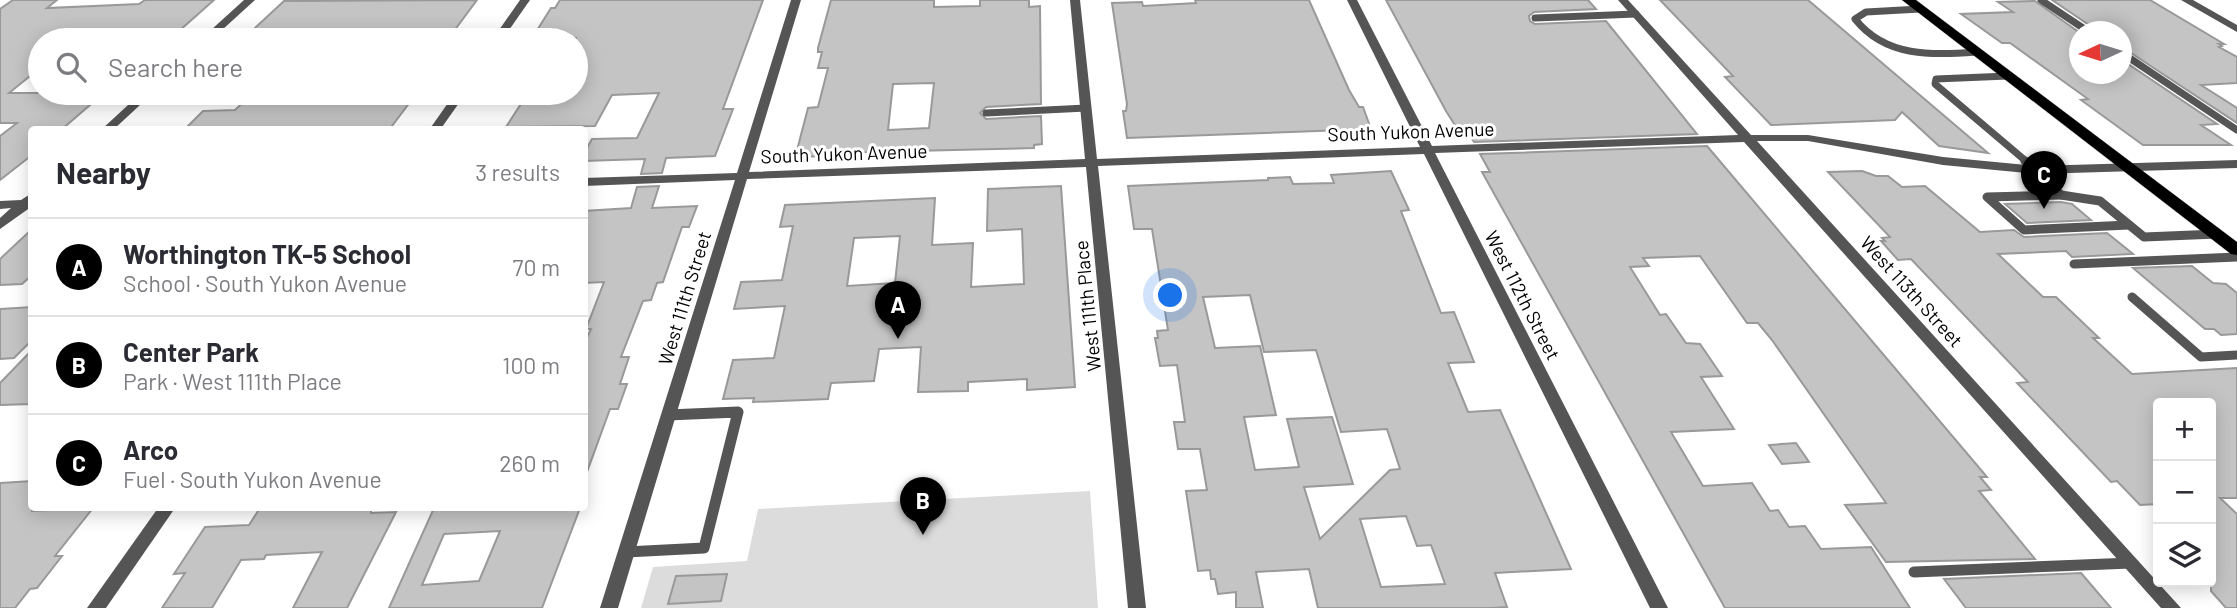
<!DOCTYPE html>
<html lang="en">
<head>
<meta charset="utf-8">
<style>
	body { margin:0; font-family:Barlow,sans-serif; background:#f7f7f7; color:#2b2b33 }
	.controls { position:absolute; right:21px; bottom:21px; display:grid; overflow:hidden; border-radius:7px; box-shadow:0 4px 18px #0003 }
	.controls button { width:63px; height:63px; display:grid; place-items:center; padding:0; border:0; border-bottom:2px solid #e1e1e2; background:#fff; color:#2b2b33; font:35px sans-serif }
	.compass { position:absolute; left:2069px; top:21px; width:63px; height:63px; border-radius:50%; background:#fff; box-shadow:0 4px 18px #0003; rotate:266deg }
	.you { position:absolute; left:1171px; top:296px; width:24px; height:24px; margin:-18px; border:5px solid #fff; border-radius:50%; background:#1a73e8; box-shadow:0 0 0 10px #1a73e833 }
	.badge { display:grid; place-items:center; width:46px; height:46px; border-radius:50%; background:#000; color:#fff; font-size:23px; font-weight:700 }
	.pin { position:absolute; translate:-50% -58px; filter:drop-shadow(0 2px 4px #0008) }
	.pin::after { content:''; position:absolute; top:37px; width:24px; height:21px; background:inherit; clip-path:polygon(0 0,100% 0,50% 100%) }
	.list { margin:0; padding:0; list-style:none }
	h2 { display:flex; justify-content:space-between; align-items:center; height:91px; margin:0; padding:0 28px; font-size:30px }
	h2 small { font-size:23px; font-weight:400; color:#7c7c81 }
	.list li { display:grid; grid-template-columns:46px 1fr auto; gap:21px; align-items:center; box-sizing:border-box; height:98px; padding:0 28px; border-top:2px solid #e1e1e2 }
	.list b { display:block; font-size:26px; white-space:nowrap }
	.list p { margin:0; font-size:23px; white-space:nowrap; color:#7c7c81 }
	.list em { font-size:23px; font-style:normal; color:#7c7c81 }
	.icon { flex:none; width:38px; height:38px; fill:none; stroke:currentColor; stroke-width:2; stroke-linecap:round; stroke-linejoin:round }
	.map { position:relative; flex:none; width:2237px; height:608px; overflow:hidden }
	.search { position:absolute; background:#fff; box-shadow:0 4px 18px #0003; left:28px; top:28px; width:560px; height:77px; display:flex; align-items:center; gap:18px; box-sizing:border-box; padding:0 24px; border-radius:38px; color:#7c7c81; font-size:26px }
	.panel { position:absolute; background:#fff; box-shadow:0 4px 18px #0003; left:28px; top:126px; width:560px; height:385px; border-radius:7px }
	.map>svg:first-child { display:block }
</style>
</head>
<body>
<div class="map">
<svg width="2237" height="608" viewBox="0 0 2237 608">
	<rect width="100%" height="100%" fill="#fff"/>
	<path fill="#dcdcdc" d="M1090 491 1098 608H641L653 567 747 561 758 509Z"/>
	<g fill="#c4c4c4" stroke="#999" stroke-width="2" fill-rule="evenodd">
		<path d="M13 0H57L47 8 139 4 145 0H214L170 39 40 40V68L9 93H104L61 130H32V155L0 180V136L17 123H0V9Z"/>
		<path d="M477 0 454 31 438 32 435 36 378 38 376 40H242L284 1Z"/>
		<path d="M560 0H763L723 109H733L715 156 666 158 662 173 641 174 645 159 584 161V153L592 139 637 138 659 93 612 95 595 126 506 127 528 93H576V38L531 40 551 8H555Z"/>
		<path d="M831 0H934V7L980 6V0H1029V7L1040 6 1041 104 986 107 980 113 986 119 1041 116 1042 144 1034 145V148L869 152 795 158 808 108 818 107 828 68H818L822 52H818V48ZM934 83 929 128 888 130 893 84Z"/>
		<path d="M1195 0H1309L1349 90 1359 107H1363L1371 129 1127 138 1123 111H1126L1127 104 1112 3 1142 2 1143 6 1196 3Z"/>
		<path d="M1386 0H1588L1596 9 1534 12 1529 16 1530 21 1535 24 1606 21 1697 134 1474 142 1469 134 1458 130 1446 111Z"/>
		<path d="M1660 0H1808L1988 153 1939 146 1902 112 1895 120 1771 125 1725 77 1733 76Z"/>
		<path d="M2052 0H2150L2224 44H2219L2222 46 2219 47 2237 57V83L2201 85 2237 108V123L2122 47V32H2095L2092 27Z"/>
		<path d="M2035 1 2080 33V74H2122V60L2217 124 2201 125 2231 145H2143L2081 100 2088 99 2010 43H2002L1961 14 2013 12 1998 2Z"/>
		<path d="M253 93H333L330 96 416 94 389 130H184L203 111 235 110Z"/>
		<path d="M1707 146 1987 477H1980L1991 490 1979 491 2035 559 1886 562 1845 505 1886 503 1772 340 1758 323H1747L1700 256 1643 258 1649 266 1630 267 1660 315 1666 314 1686 343 1700 344 1722 376 1701 377 1734 429 1671 432 1703 486 1752 483 1770 511 1778 510 1789 527 1805 526 1821 549 1871 547 1910 608H1725L1482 172H1490L1480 154Z"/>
		<path d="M1391 171 1409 210 1401 211 1441 313 1454 312 1474 362 1448 363 1468 412 1500 410 1571 569 1495 573 1507 607 1491 608H1318L1309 569 1256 572 1263 608H1236V592L1218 594 1215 579H1211L1210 570 1198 571 1186 491 1207 490 1200 449H1178L1174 422H1185L1177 365 1160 366 1155 338H1158L1157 331 1168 330 1152 229H1134L1128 186 1268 180V178L1290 177 1293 184 1334 183 1331 175ZM1250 295 1264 352 1316 350 1341 432 1387 429 1400 469 1390 470 1320 539 1304 487 1353 484 1332 417 1287 419 1299 467 1255 470 1244 417 1276 415 1260 346 1215 348 1203 297ZM1406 516 1417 546 1431 545 1445 584 1381 587 1360 519Z"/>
		<path d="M1862 171 1876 176H1888L1902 187 1925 186 1980 232 2014 230 2024 237 2107 233 2133 254 2072 257 2066 251 1998 254 2043 297H2056L2099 338H2093L2132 374 2237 368V498H2220L2237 514V608H2226L2211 591V403H2158V504L2140 505 2117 481 2111 482 2017 383 2028 382 1911 259 1898 260 1881 241H1885L1882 238 1890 237 1828 172Z"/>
		<path d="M659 186 652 208 697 206 689 227H682L663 282 657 283 651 300 643 301 621 357H629L620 384H627L618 409H610L587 472H584V344L591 329H586L604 282 584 283V211L631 208 637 187Z"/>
		<path d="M1061 186 1075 387 1027 390V379L968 382V391L918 392 921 347 879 349 874 381 831 383 828 399 753 402 754 398 723 399 733 360 774 358 785 306 734 309 741 282 782 280 793 226 780 227 785 205 935 198 932 245 973 243 971 287 1024 284 1022 229 987 231 988 189ZM900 236 895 283 847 286 854 238Z"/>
		<path d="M2061 202 2072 204 2091 220 2027 223 2005 204Z"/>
		<path d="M32 229V275L22 284 0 285V259Z"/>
		<path d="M2192 266 2213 283 2226 284 2237 293V334L2221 335 2214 329H2205L2133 268Z"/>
		<path d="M32 307V340L14 358 0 359V309Z"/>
		<path d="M32 350V404L0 405V383Z"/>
		<path d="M1796 443 1809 462 1782 464 1769 445Z"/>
		<path d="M32 481V511L93 508 55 556H62L37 588 30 589 15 608H0V483Z"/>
		<path d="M260 508H371V513L396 512 347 608H293L322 552 266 555 264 559 241 560 212 608H162L185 573 174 574 205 527 249 525Z"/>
		<path d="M434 508H580L542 608H389ZM500 531 479 581 422 585 444 534Z"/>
		<path d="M2081 573 2111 608H1966L1944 579Z"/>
		<path d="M727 574 721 601 668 604 676 576Z"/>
	</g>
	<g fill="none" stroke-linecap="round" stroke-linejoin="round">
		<defs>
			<path id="primary" d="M1902 0H1916L2237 242V255L2231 254Z"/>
		</defs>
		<use href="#primary" stroke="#dbdbdb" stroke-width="1"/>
		<g stroke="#555" stroke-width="7">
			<path d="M2041 0 2089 32"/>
			<path d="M1920 9 1866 12 1855 19C1886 58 1932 55 1977 52"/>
			<path d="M1535 18 1636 14"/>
			<path d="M2122 53 2237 130"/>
			<path d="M2008 76 1936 79 1935 84 2027 162"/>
			<path d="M986 113 1086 108"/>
		</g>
		<g stroke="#555" stroke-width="9">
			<path d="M2025 161 2061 195 2100 201 2144 237 2217 234"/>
			<path d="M2061 195 1987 197 2024 230 2129 225"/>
			<path d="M2074 264 2237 257"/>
			<path d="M2132 297 2201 357 2237 355"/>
		</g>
		<g stroke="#555" stroke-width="11">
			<path d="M626 552 704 548 738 412 668 415"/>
			<path d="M1914 572 2131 563"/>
		</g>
		<g fill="#555" fill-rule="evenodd">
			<path d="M244 0H255L211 40H200Z"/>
			<path d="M520 0H530L502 40H492Z"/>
			<path d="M791 0H801L749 172 1085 159 1070 0H1080L1097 159 1420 147 1347 0H1357L1432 146 1738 135 1618 0H1628L1751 135H1808L1943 157 2036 166 2237 160V168L2036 174 1943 165 1808 141H1757L2181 608H2161L1744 142 1435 153 1668 608H1650L1424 154 1098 166 1146 608H1128L1086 167 747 179 618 608H600L735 180 584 186V178L737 173Z"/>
			<path d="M2181 0H2193L2237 25V32Z"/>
			<path d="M141 93H153L113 130H101Z"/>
			<path d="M455 93H466L440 130H429Z"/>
			<path d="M32 193 31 207 0 229V218L11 208 0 209V201L21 200Z"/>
			<path d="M158 508H175L106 608H87Z"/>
		</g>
		<use href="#primary" fill="#000" fill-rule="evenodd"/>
	</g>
	<g text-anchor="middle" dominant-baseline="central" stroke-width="6" stroke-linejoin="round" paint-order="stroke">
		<g font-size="19" fill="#000" stroke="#fff">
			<text transform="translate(1411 131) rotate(-2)">South Yukon Avenue</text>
			<text transform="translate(844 153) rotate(-2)">South Yukon Avenue</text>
			<text transform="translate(1912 291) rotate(48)">West 113th Street</text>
			<text transform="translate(1523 295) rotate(63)">West 112th Street</text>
			<text transform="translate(684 298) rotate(-73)">West 111th Street</text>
			<text transform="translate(1087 306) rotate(-96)">West 111th Place</text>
		</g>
	</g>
</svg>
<div class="controls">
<button>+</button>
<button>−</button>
<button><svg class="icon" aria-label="layers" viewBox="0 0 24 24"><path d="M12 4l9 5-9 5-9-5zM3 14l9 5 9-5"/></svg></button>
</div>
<svg class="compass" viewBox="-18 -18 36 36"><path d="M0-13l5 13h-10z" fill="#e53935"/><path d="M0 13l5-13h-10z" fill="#7c7c81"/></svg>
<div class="you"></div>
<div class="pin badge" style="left:898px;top:339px">A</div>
<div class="pin badge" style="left:923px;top:535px">B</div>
<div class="pin badge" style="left:2044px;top:209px">C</div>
<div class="search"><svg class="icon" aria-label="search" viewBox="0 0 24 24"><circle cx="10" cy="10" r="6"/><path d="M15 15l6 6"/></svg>Search here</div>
<section class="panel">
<h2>Nearby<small>3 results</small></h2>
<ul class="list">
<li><span class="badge">A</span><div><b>Worthington TK-5 School</b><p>School · South Yukon Avenue</p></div><em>70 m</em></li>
<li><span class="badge">B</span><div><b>Center Park</b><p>Park · West 111th Place</p></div><em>100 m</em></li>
<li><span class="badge">C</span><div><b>Arco</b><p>Fuel · South Yukon Avenue</p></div><em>260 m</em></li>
</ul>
</section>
</div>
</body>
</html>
